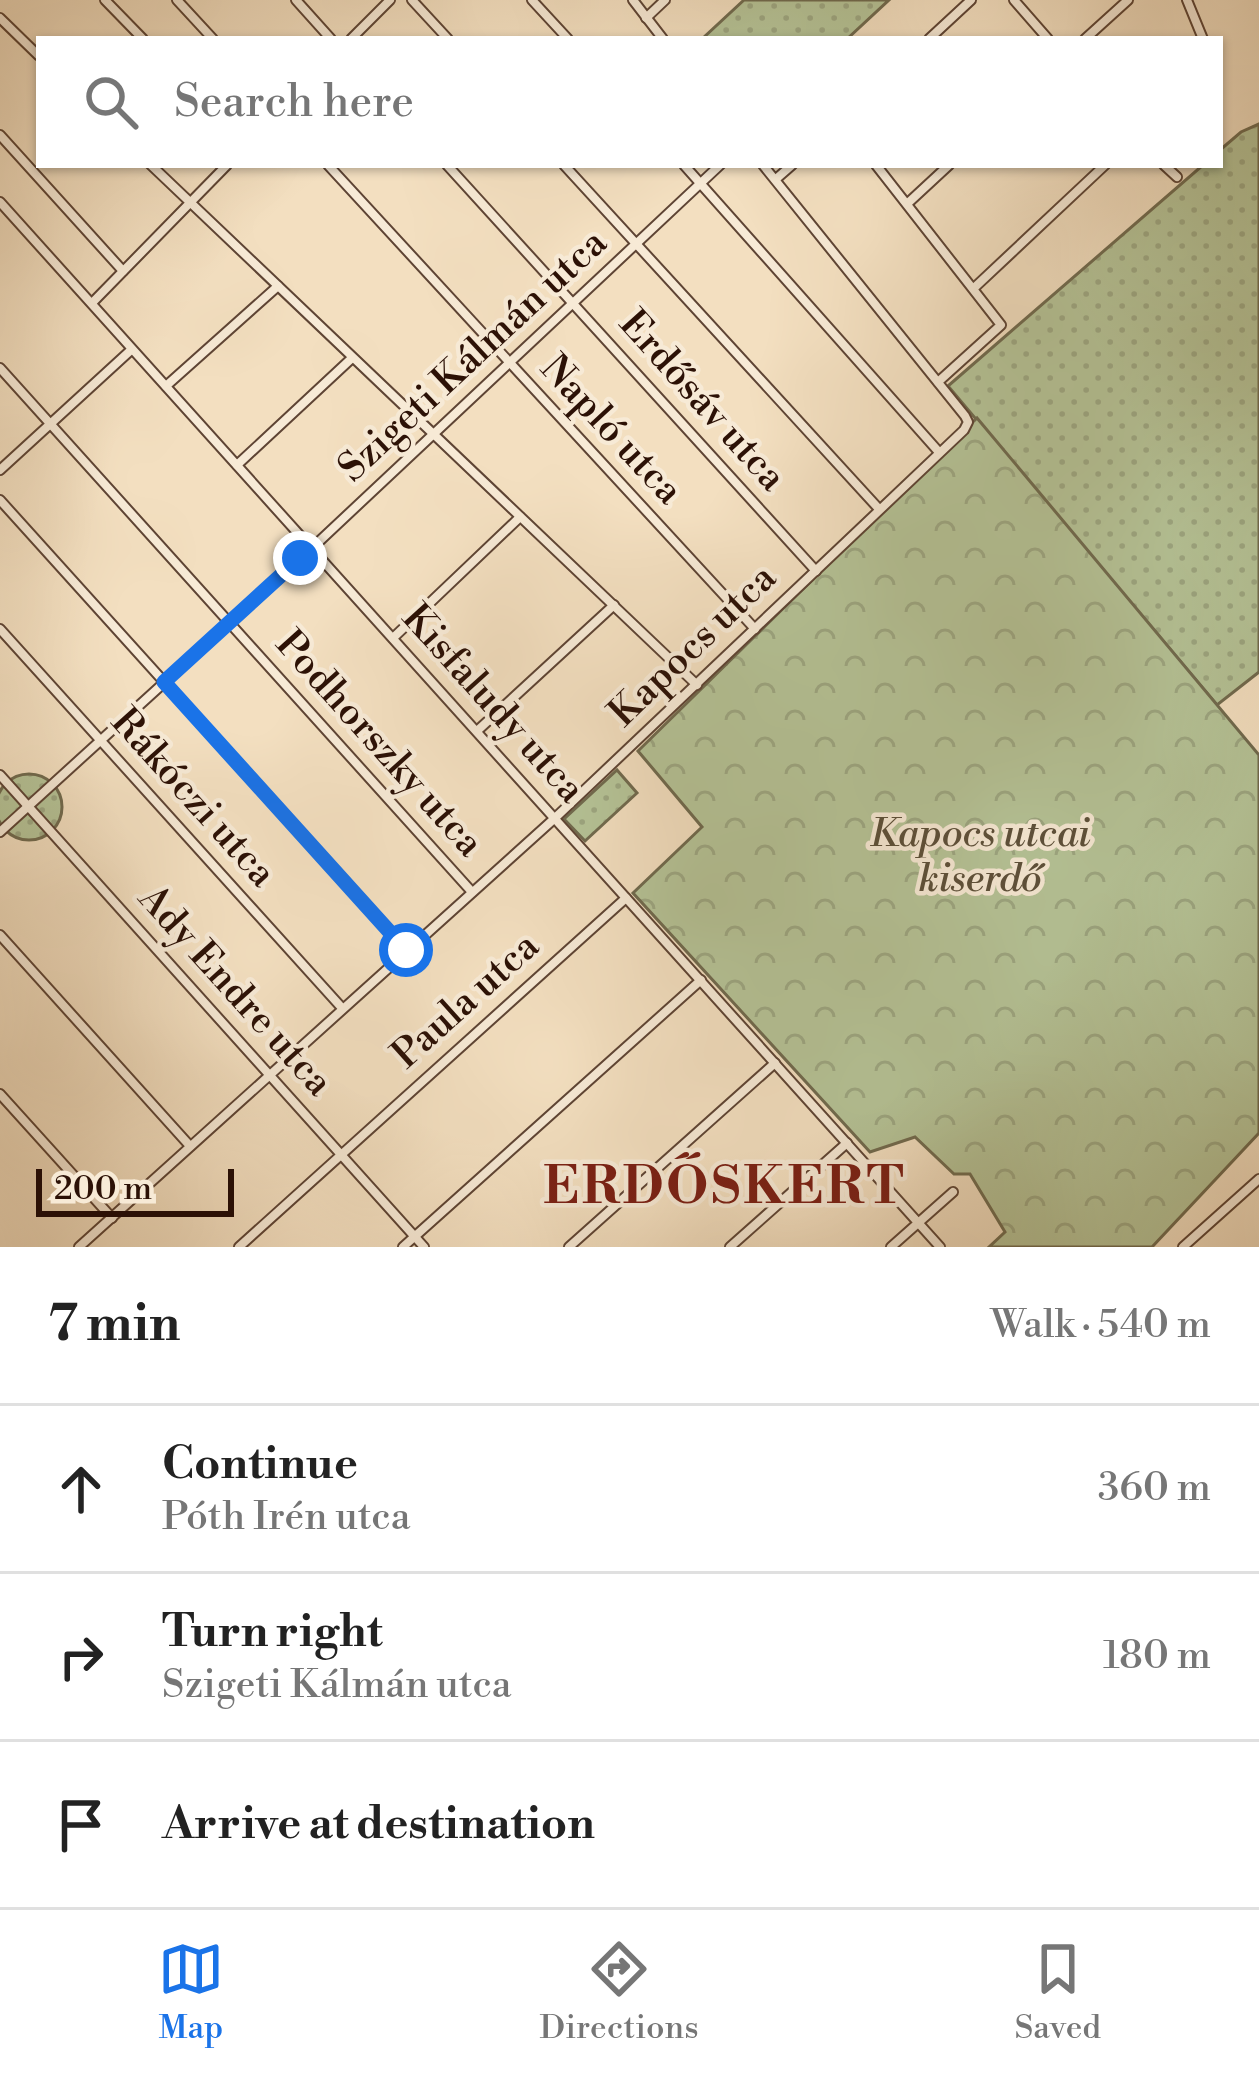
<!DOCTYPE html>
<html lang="en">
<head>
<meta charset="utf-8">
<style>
	body { margin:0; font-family:"Libre Bodoni",serif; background:#f2f2f2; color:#222 }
	.scale { position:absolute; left:36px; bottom:30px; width:198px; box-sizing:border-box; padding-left:12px; border:6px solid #2c1106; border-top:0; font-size:33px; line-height:42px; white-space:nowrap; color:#2c1106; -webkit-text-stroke:9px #f7ead6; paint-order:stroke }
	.stop { position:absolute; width:36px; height:36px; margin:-27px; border:9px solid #1a73e8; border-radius:50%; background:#fff }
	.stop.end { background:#1a73e8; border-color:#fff; box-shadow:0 3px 12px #0008 }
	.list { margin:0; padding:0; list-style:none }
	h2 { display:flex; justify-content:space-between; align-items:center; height:156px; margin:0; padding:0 48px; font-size:51px }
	h2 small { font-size:39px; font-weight:400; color:#767676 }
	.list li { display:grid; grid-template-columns:78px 1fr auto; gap:36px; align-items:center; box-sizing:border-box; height:168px; padding:0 48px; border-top:3px solid #e0e0e0 }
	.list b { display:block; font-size:45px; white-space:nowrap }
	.list p { margin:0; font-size:39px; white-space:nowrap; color:#767676 }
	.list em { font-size:39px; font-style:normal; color:#767676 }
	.icon { flex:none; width:66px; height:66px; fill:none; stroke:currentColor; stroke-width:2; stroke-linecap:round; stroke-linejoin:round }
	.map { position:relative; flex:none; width:1259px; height:1247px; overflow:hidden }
	.search { position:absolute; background:#fff; box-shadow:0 3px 9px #0004; left:36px; right:36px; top:36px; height:132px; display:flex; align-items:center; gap:30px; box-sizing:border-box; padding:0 42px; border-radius:0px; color:#767676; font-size:45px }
	.sheet { height:660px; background:#fff }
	nav { display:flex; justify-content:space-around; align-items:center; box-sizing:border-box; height:168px; border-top:3px solid #e0e0e0; background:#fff; font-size:33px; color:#767676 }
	nav a { display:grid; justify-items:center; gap:6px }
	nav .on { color:#1a73e8 }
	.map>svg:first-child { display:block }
</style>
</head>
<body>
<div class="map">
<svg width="1259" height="1247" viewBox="0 0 1259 1247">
	<defs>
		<pattern id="grass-dots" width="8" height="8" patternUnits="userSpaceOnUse" patternTransform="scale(3)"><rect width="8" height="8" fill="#b5c397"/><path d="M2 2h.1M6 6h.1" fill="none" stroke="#9ca681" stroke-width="1.8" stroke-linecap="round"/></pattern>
		<pattern id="forest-crowns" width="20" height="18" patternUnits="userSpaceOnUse" patternTransform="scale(3)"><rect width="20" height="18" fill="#b5c397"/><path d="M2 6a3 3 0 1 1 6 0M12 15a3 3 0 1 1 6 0" fill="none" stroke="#9ca681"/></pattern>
	</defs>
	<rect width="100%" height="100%" fill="#f3dfc0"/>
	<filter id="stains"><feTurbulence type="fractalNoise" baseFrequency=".00167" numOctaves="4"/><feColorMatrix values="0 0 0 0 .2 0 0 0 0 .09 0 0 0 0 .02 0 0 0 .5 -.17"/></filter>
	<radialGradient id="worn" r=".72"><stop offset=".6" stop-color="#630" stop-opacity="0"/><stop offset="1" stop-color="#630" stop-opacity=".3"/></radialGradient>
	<g fill="url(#grass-dots)" stroke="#706a4e" stroke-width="3">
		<path d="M744 0H889L847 39H702Z"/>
		<path d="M1259 124V672L1217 705 948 386 1203 165H1220V150L1241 132Z"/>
		<path d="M617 770 637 793 585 841 564 819Z"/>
		<circle cx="29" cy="807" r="33"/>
	</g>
	<path fill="url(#forest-crowns)" stroke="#706a4e" stroke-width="3" d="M977 418 1259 755V1133L1152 1247H989L1005 1232 970 1174H954L915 1137 870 1152 633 893 702 827 638 751Z"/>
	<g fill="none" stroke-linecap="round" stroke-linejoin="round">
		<defs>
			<g id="minor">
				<path d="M105 0 143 39"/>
				<path d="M177 0 213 39"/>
				<path d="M296 0 331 39"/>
				<path d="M412 0 448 39"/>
				<path d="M532 0 568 39"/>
				<path d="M633 0 663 39"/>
				<path d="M1014 0 1048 39"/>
				<path d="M1187 0 1203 39"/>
				<path d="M0 18 39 56"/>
				<path d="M646 18 665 0"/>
				<path d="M351 39 390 0"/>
				<path d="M929 39 971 0"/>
				<path d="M1085 39 1128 0"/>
				<path d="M0 135 123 271"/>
				<path d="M151 165 697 685"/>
				<path d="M328 165 755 629"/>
				<path d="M447 165 816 571"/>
				<path d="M564 165 879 509"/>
				<path d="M684 165 938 451"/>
				<path d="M876 165 1001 325 938 382"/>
				<path d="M1164 165 1177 177"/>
				<path d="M776 179 792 165"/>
				<path d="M0 202 940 1247"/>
				<path d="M908 203 949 165"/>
				<path d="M974 288 1105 165"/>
				<path d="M92 303 227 165"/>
				<path d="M0 368 472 892"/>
				<path d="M166 386 278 286"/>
				<path d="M237 465 352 358"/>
				<path d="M0 470 131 350"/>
				<path d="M0 500 406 950"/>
				<path d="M0 629 342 1008"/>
				<path d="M393 638 520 517"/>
				<path d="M477 731 614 605"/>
				<path d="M0 775 424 1247"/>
				<path d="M0 832 311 549 720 165"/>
				<path d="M0 935 190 1146"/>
				<path d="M0 1094 112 1218"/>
				<path d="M79 1247 555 818 964 430 968 422 965 416 763 165"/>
				<path d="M239 1247 626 898"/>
				<path d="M403 1247 701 980"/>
				<path d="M569 1247 775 1063"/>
				<path d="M730 1247 847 1143"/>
				<path d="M891 1247 953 1192"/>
				<path d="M1183 1247 1259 1179"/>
			</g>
		</defs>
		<use href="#minor" stroke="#5e4434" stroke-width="12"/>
		<use href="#minor" stroke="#f7ead6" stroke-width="8"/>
	</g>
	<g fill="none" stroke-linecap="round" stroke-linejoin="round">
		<path stroke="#1a73e8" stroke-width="15" d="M300 558 164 682 406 950"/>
	</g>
	<g text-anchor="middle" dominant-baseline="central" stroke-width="9" stroke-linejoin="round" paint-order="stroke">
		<g font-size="39" fill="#2c1106" stroke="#f7ead6">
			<text transform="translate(473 356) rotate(-43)">Szigeti Kálmán utca</text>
			<text transform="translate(702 401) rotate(48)">Erdősáv utca</text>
			<text transform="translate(611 430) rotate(47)">Napló utca</text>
			<text transform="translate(693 646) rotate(-44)">Kapocs utca</text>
			<text transform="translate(493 704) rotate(48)">Kisfaludy utca</text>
			<text transform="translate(379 744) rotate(48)">Podhorszky utca</text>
			<text transform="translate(193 798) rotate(48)">Rákóczi utca</text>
			<text transform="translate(235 991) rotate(48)">Ady Endre utca</text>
			<text transform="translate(466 1001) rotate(-42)">Paula utca</text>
		</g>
		<g font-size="39" font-style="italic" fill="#5c4f39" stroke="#f7ead6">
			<text x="980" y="834">Kapocs utcai<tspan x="980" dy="45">kiserdő</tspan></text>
		</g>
		<g font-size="51" font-weight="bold" letter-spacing="3" fill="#7a1f14" stroke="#f7ead6">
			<text x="725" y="1188">ERDŐSKERT</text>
		</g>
	</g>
	<rect width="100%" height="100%" filter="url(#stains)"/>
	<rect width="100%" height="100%" fill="url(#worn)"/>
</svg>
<div class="scale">200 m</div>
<div class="stop" style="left:406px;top:950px"></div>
<div class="stop end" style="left:300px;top:558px"></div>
<div class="search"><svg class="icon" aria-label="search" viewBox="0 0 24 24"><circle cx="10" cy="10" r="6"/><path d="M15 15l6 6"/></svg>Search here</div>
</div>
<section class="sheet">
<h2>7 min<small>Walk · 540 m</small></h2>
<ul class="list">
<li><svg class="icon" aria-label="ahead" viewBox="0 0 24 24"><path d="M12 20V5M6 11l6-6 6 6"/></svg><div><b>Continue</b><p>Póth Irén utca</p></div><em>360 m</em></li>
<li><svg class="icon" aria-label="right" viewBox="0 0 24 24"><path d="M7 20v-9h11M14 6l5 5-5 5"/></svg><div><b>Turn right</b><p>Szigeti Kálmán utca</p></div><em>180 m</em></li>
<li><svg class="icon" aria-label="arrive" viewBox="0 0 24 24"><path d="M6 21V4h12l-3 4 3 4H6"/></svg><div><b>Arrive at destination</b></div></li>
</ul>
</section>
<nav>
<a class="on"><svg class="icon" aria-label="map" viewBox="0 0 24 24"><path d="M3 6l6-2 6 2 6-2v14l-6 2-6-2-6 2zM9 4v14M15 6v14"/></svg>Map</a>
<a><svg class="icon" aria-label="directions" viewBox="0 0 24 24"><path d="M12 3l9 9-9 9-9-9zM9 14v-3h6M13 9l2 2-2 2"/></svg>Directions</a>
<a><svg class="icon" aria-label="saved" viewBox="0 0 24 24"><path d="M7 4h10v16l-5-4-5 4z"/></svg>Saved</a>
</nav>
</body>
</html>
